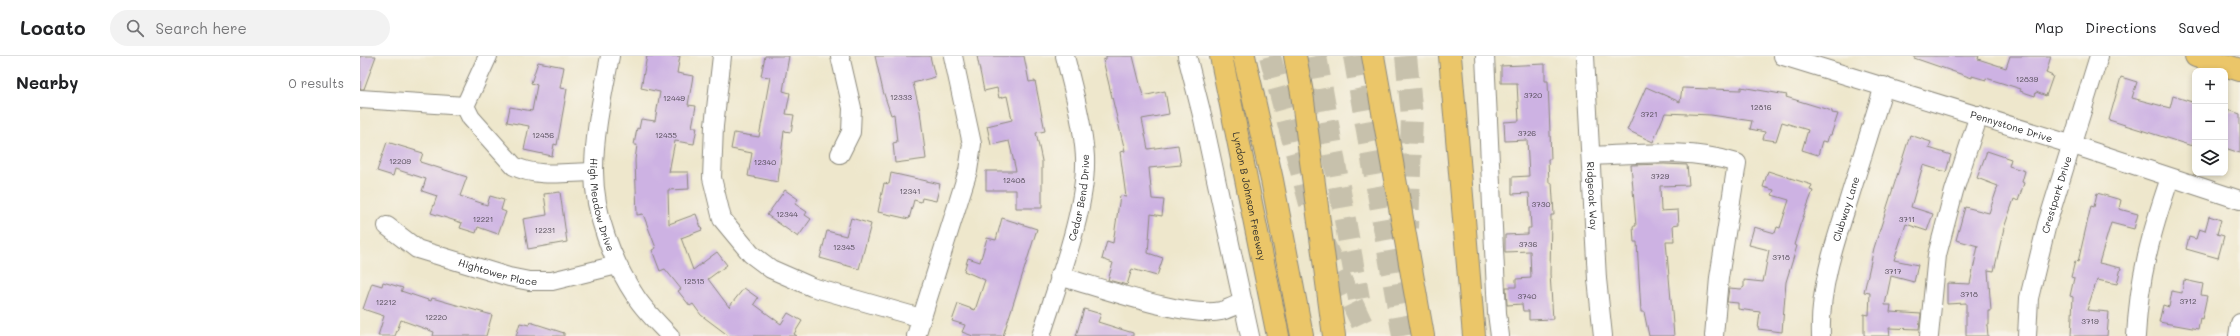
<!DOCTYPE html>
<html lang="en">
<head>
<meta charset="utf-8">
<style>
	body { margin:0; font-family:Mali,sans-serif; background:#f2f2f2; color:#202124 }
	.controls { position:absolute; right:12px; top:12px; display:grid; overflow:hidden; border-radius:8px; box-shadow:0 2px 6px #0003 }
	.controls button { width:36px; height:36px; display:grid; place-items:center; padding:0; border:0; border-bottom:1px solid #e0e0e0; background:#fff; color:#202124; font:20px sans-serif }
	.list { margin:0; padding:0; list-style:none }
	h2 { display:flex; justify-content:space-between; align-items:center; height:52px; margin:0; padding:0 16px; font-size:17px }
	h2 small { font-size:13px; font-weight:400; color:#757577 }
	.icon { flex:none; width:22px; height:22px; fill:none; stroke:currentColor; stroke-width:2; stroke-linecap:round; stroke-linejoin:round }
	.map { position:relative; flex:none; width:1880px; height:280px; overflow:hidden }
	header { display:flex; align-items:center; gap:24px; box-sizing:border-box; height:56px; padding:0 20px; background:#fff; border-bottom:1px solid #e0e0e0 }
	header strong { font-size:19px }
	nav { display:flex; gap:22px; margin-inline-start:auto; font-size:14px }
	.search { width:280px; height:36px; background:#f2f2f2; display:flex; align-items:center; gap:10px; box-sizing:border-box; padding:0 14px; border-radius:22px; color:#757577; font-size:15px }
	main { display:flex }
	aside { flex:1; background:#fff }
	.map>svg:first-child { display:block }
</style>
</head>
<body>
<header>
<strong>Locato</strong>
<div class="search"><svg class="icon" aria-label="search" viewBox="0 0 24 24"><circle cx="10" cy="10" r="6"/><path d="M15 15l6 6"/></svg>Search here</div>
<nav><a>Map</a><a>Directions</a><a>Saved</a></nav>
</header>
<main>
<aside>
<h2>Nearby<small>0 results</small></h2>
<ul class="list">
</ul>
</aside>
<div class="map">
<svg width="1880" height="280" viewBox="0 0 1880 280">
	<rect width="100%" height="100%" fill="#f7f3e8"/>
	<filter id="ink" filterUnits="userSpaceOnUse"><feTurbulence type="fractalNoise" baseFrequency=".025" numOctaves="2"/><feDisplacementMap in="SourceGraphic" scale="8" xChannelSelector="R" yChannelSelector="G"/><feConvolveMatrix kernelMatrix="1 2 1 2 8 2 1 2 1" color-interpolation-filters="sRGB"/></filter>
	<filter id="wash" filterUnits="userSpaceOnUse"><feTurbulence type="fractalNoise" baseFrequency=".012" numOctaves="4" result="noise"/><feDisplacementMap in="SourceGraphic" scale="16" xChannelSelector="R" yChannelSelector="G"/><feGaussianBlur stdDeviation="0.9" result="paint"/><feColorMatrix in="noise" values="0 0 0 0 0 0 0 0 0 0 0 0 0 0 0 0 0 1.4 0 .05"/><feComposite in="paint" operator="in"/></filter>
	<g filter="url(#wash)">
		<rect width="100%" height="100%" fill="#eee7cc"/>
		<g id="blocks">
			<g fill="#cdb2e3">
				<path d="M0 0H16L4 33H0Z"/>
				<path d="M287 0H320L317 17 333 20 328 49 336 50 332 71H337L334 88 315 85 309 116H328L329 133 308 134 309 168 336 158 342 174 321 182 333 214 357 196 367 209 348 223 369 251 384 232 398 242 394 248 421 268 428 257 442 265 434 278 437 280H369L341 259 333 248 330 250 318 235 321 233 305 213 300 215 292 194 296 192 283 158 277 159 275 104 277 89H274L277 72 279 73 281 63 295 65 300 36 281 32Z"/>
				<path d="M405 0H429L423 35 430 37 426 58 434 59 431 76 424 75 418 126 388 120 392 97 371 93 374 77 399 81 410 21 401 20Z"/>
				<path d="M515 0H570L575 21 553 27 560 55 566 103 535 107 533 87 537 86 534 58 531 59 523 35Z"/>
				<path d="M617 0H664L669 26 675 25 685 75 676 77 682 105V152H656V134H626V115H656L649 85 631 89 627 70 652 64 647 40 639 42 637 32 624 35Z"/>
				<path d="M746 0H773L783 40 805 35 809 58 782 63 788 93 818 89 821 109 789 112 792 143 804 144 802 160 791 158 788 197 803 202 797 220 772 213 767 229 748 224 753 207 742 203 747 185 753 187 760 140 766 141 760 96 765 95 743 4 746 3Z"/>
				<path d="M1554 0H1619L1618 3 1646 12 1650 0H1691L1686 17 1693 20 1686 40 1676 36 1675 40 1660 35 1661 33 1626 22V24L1612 20V22L1554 2Z"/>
				<path d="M178 6 204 11 200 32 207 33 197 89 194 88 192 100 164 94 169 70 147 66 150 51 172 55 177 29 171 27Z"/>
				<path d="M1185 8V25H1188L1191 103H1188L1189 127H1192L1194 159H1191L1190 218 1193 263 1169 264V255H1163L1162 248 1147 249 1146 231H1156V223L1171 222 1170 195 1145 196V179L1168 178V172H1171L1169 137 1152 138V121L1169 120 1167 84 1145 85 1144 66 1159 65 1157 27H1141V10Z"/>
				<path d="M1761 21 1777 26 1772 42 1810 52 1813 40 1835 47V81L1832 90 1749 64Z"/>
				<path d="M1286 31 1320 46 1322 32 1381 34V31L1427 39 1426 41 1472 55V57L1478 58 1471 79H1469L1467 86 1462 85 1458 99 1442 94 1448 74 1422 66 1416 85 1403 83 1405 76 1390 73 1392 65 1351 59 1305 57 1293 86 1267 74Z"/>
				<path d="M1869 54 1880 58V97L1865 92V68Z"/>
				<path d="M1550 79 1571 86 1569 92 1591 99 1586 116 1563 109 1551 151 1573 158 1567 175 1546 168 1534 204 1558 209 1554 226 1531 220 1525 249H1531L1530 256 1561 258 1559 273 1529 272 1530 280H1507L1504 279V258L1509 259 1510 237 1504 236 1514 192Z"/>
				<path d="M27 86 63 97 60 106 107 121 100 140 127 149 130 140 144 144 141 154 146 156 138 178 118 171 116 177 100 172 102 167 71 157 77 140 62 135 66 123 35 113 33 120 17 115Z"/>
				<path d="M1627 95 1651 103 1649 110 1665 115 1662 126 1664 127 1658 145 1654 143 1644 172 1634 215 1628 214 1631 255H1629V269H1627L1628 280H1606V247L1587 248V227L1610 228 1618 190 1596 184 1605 151 1629 157 1638 130 1617 122Z"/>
				<path d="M1304 108 1327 109 1329 129 1300 130 1301 155 1318 154 1319 168 1313 169 1314 185H1306L1314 280H1289L1284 256H1281L1277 186H1274L1273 170H1276L1271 109Z"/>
				<path d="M1408 115 1452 129 1450 134 1453 135 1440 169 1434 189 1437 190 1426 226 1422 276 1398 273 1400 256 1378 253V247L1367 246 1369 232 1381 233 1384 231V224L1403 226 1409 194 1389 189 1394 171 1415 177 1417 171 1420 172 1429 144 1412 139 1414 134 1403 131Z"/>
				<path d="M531 117 580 128 576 145 562 142 561 146 554 144 549 163 518 156 524 127 529 128Z"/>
				<path d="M425 134 438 143 435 148 447 156 445 159 451 163 438 181 407 159Z"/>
				<path d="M200 136 207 186 168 193 163 163 187 159 184 138Z"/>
				<path d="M1737 137 1761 144 1759 153 1778 158 1774 173 1751 167 1739 207 1761 212 1757 228 1737 224 1727 254 1749 256 1747 280H1711L1713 241 1710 240 1714 222 1711 221 1715 205 1718 206 1731 150 1734 151Z"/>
				<path d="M1849 160 1861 164 1857 178 1864 180 1858 202 1826 193 1829 181 1836 183 1839 173 1845 175Z"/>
				<path d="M491 162 511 168 499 213 460 202 467 175 486 180Z"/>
				<path d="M642 162 677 173 643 280H613L602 276 605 269 592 265 598 248 615 254 625 224 604 215 608 202 620 206 627 182 636 184Z"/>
				<path d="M1824 224 1843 228 1841 239 1847 240 1842 263 1840 262 1838 273 1799 266 1803 249 1809 251 1812 235 1822 237Z"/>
				<path d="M23 226 43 232 41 235 71 245 72 242 132 259 126 280H73L74 276 41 264 35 280H18L24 260 3 253 12 227 22 230Z"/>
				<path d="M724 253 741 258 738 266 773 277V280H716Z"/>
				<path d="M170 266 204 277V280H156L160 267 169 269Z"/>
			</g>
		</g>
	</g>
	<g filter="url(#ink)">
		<use href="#blocks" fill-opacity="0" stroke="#8c897c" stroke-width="1"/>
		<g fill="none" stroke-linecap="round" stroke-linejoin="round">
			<g stroke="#c7c1ac" stroke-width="22" stroke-dasharray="22 11" stroke-linecap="butt">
				<path d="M910 0 950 148"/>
				<path d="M956 0 999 243"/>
				<path d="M994 0 1043 280"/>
				<path d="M1046 0 1052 60 1048 172"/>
				<path d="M964 188 1004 272"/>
			</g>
			<defs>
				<g id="minor">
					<path d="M128 0 105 50 111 62 154 110C176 122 209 116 234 116"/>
					<path id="s1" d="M250 0C243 38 234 76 234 115 234 158 252 205 276 241 285 255 299 268 310 280"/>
					<path d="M362 0 354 70 352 122 362 163 391 198 411 213 452 231 561 262"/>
					<path d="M827 0 843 63 890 280"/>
					<path d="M1125 0 1137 257 1140 280"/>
					<path id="s2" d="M1225 0 1237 223 1243 280"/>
					<path id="s3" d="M1423 0 1713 89 1880 144"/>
					<path d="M0 43 105 50"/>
					<path d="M480 98 491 76 492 52 480 0"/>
					<path d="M1231 100C1280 98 1329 92 1377 107L1359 222 1354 280"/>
					<path id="s4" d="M27 170 57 193 149 221 169 225H192L257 209"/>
					<path d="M699 220C736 230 827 263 861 255 868 253 876 249 883 246"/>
					<path d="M556 280 608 115 612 88 593 0"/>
					<path id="s5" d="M681 280C697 229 727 153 725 101 723 67 713 33 705 0"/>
					<path id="s6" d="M1461 280C1459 234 1474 189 1488 146 1500 107 1512 69 1524 30"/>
					<path d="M1569 280 1577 199 1594 135 1619 59"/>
					<path id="s7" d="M1667 280 1669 242 1687 168 1739 0"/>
					<path d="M1776 280C1779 221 1791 177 1810 122"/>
					<path d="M1878 280 1880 267"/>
				</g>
				<g id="major">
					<path id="s8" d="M861 0 918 280"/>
					<path d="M1090 0 1114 280"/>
					<path d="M1836 0 1880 14"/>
				</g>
				<g id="highway">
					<path d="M884 0 912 124 942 280"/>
					<path d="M935 0 942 37 974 280"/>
					<path d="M1013 0 1063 280"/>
				</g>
			</defs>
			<use href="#minor" stroke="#8c897c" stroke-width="20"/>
			<use href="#major" stroke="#8c897c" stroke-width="24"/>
			<use href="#highway" stroke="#8c897c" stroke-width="24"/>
			<use href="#minor" stroke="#fff" stroke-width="18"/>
			<use href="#major" stroke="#ebc669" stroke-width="22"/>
			<use href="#highway" stroke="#ebc669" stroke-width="22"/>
		</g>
	</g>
	<g text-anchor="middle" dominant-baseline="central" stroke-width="3.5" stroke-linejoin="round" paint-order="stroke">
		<g font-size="8" fill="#544d59">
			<text x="1667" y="23">12839</text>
			<text x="1173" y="39">3720</text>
			<text x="541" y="41">12333</text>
			<text x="314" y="42">12449</text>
			<text x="1401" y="51">12816</text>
			<text x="1289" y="58">3721</text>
			<text x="1167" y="77">3726</text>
			<text x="183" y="79">12456</text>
			<text x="306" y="79">12455</text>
			<text x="40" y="105">12209</text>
			<text x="405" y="106">12340</text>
			<text x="1300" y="120">3729</text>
			<text x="654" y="124">12408</text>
			<text x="550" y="135">12341</text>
			<text x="1181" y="148">3730</text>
			<text x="427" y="158">12344</text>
			<text x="123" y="163">12221</text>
			<text x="1547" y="163">3711</text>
			<text x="185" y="174">12231</text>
			<text x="1168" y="188">3736</text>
			<text x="484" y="191">12345</text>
			<text x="1421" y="201">3718</text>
			<text x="1533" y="215">3717</text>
			<text x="334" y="225">12515</text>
			<text x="1609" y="238">3718</text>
			<text x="1167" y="240">3740</text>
			<text x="1828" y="245">3712</text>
			<text x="26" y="246">12212</text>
			<text x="76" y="261">12220</text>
			<text x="1730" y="265">3719</text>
		</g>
		<g font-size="10" fill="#2b2b2b" stroke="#f7f3e8">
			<text stroke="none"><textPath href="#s3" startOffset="239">Pennystone Drive</textPath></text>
			<text stroke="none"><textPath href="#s7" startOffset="145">Crestpark Drive</textPath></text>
			<text stroke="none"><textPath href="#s8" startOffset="143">Lyndon B Johnson Freeway</textPath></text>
			<text stroke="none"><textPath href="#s2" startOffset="140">Ridgeoak Way</textPath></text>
			<text stroke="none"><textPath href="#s5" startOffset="144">Cedar Bend Drive</textPath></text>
			<text stroke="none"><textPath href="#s1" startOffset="151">High Meadow Drive</textPath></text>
			<text stroke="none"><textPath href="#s6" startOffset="130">Clubway Lane</textPath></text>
			<text stroke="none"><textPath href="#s4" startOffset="122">Hightower Place</textPath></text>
		</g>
	</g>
</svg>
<div class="controls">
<button>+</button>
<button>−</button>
<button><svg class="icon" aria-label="layers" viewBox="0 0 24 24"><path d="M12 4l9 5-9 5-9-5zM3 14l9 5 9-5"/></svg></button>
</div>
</div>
</main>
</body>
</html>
